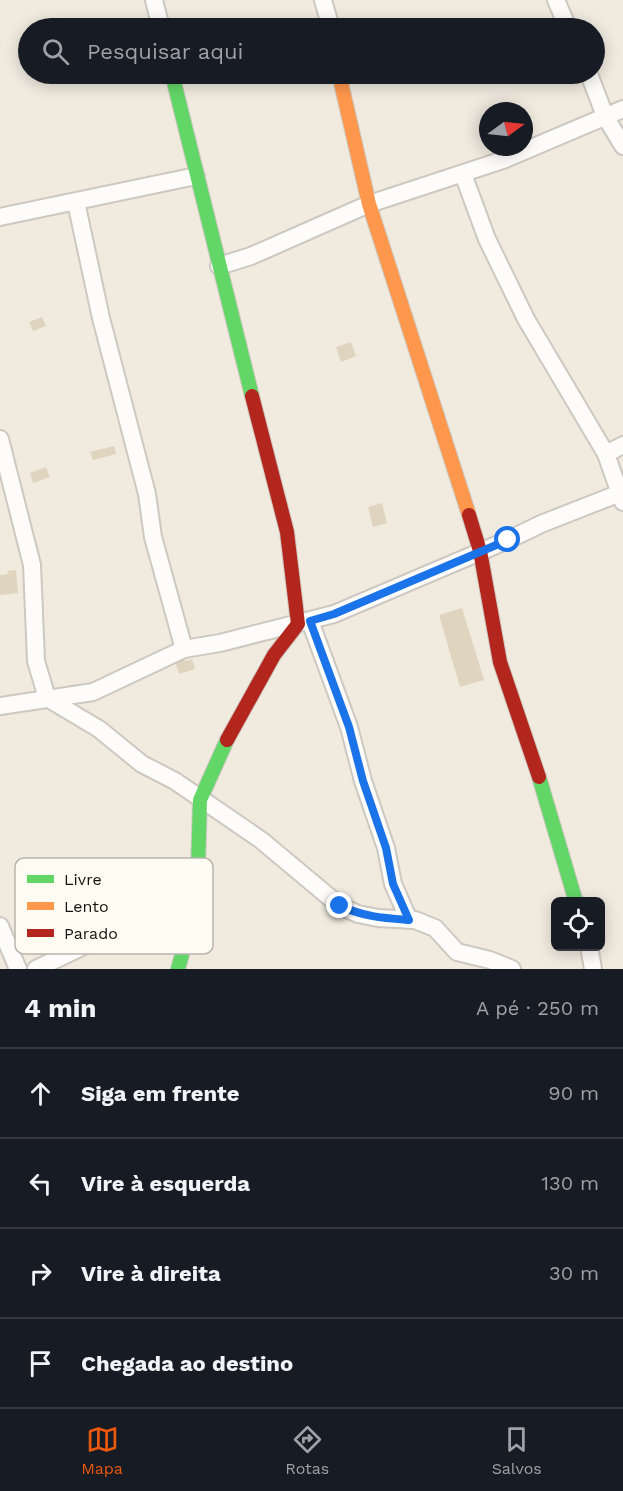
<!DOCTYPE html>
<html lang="pt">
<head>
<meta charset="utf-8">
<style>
	body { margin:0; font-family:"Work Sans",sans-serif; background:#20242c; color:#f1f3f6 }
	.controls { position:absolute; right:18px; bottom:18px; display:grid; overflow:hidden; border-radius:9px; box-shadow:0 3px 15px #0003 }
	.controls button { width:54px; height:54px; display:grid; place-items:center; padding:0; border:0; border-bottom:2px solid #363941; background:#171b24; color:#f1f3f6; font:30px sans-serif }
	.compass { position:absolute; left:479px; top:102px; width:54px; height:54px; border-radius:50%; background:#171b24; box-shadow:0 3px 15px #0003; rotate:75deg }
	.stop { position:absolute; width:18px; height:18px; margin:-14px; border:4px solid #1a73e8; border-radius:50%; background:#fff }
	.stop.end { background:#1a73e8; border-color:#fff; box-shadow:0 2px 6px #0008 }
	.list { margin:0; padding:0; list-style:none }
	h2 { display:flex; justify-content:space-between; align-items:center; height:78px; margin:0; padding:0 24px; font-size:26px }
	h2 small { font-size:20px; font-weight:400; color:#9ea1a6 }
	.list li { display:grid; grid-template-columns:39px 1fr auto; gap:18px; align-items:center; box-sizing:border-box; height:90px; padding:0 24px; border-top:2px solid #363941 }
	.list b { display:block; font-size:22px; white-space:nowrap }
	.list em { font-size:20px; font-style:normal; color:#9ea1a6 }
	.icon { flex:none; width:33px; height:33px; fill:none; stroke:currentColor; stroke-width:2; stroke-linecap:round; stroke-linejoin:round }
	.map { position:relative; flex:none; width:623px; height:969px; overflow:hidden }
	.search { position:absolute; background:#171b24; box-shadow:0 3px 15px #0003; left:18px; right:18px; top:18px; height:66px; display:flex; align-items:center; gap:15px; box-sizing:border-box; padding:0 21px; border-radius:33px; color:#9ea1a6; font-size:22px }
	.sheet { height:438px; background:#171b24 }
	nav { display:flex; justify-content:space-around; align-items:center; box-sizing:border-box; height:84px; border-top:2px solid #363941; background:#171b24; font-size:16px; color:#9ea1a6 }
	nav a { display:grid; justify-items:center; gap:3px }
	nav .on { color:#ea580c }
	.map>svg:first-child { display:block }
</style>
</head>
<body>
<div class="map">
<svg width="623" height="969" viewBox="0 0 623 969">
	<rect width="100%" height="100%" fill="#f0eadf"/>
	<g fill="#dfd5bf">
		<path d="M42 317 46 326 33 331 29 322Z"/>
		<path d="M351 342 356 356 341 362 336 347Z"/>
		<path d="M114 446 116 454 93 460 90 452Z"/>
		<path d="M46 467 50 477 33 483 30 473Z"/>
		<path d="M382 503 387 523 373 527 368 507Z"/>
		<path d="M16 570 18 593 0 595V575L8 574 7 571Z"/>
		<path d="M462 608 484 680 460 687 439 615Z"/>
		<path d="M184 655 185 661 192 659 195 669 179 674 174 658Z"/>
	</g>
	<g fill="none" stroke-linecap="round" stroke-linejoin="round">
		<defs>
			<g id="street">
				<path d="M154 0 161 28"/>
				<path d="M323 0 331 28"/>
				<path d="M556 0 568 28"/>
				<path d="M589 74 605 116 623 146"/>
				<path d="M463 174 487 239 526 319 606 454 623 502"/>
				<path d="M76 202 101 318 147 494 153 537 184 649"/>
				<path d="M0 217 196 176"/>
				<path d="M219 266 251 256 369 204 503 160 623 109"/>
				<path d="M0 439 32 565 36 661 47 698 99 729 142 764 175 781 261 840 340 906 358 914 378 918 415 920 435 928 457 952 490 960 512 969"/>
				<path d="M606 454 623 445"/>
				<path d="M310 621 349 727 363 781 386 848 393 884 409 920"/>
				<path d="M0 706 93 692 184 649 220 643 334 614 508 540 541 524 620 493"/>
				<path d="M0 926 18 969"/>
				<path d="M589 946 593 969"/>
				<path d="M36 969 90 943 197 901"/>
			</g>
			<g id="fast">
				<path d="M172 74 252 396"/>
				<path d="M539 777 576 902"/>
				<path d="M178 969 197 901 200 800 227 740"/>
			</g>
			<path id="slow" d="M339 74 369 204 469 515"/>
			<g id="jam">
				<path d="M469 515 480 551 500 662 539 777"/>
				<path d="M227 740 274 655 298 624 287 532 252 396"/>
			</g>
		</defs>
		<use href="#street" stroke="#cdc8c0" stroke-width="20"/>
		<use href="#fast" stroke="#cdc8c0" stroke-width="16"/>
		<use href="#slow" stroke="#cdc8c0" stroke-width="16"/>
		<use href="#jam" stroke="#cdc8c0" stroke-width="16"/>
		<use href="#street" stroke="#fdfcfa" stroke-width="16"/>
		<use href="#fast" stroke="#63d668" stroke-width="14"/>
		<use href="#slow" stroke="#ff974d" stroke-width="14"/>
		<use href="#jam" stroke="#b3261e" stroke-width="14"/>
	</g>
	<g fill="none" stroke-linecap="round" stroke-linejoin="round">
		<path stroke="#1a73e8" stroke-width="8" d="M340 906C365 917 383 918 409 920L393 884 386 848 363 781 349 727 310 621 334 614 508 540"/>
	</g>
	<rect x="15" y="858" width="198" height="96" rx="9" fill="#fefbf3" stroke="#b8b5ae" stroke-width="1.5"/>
	<rect x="27" y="875" width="27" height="8" fill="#63d668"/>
	<rect x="27" y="902" width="27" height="8" fill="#ff974d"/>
	<rect x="27" y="929" width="27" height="8" fill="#b3261e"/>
	<g font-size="16" fill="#16130c">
		<text x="64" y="885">Livre</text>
		<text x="64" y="912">Lento</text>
		<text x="64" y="939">Parado</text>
	</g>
</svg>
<div class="controls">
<button><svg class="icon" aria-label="locate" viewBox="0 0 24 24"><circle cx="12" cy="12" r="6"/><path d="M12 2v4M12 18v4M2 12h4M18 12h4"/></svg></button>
</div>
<svg class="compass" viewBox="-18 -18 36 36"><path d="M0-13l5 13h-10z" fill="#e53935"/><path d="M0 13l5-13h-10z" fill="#9ea1a6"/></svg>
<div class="stop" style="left:508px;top:540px"></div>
<div class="stop end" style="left:340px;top:906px"></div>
<div class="search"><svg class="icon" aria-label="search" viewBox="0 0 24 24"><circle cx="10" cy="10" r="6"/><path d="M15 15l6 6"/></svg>Pesquisar aqui</div>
</div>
<section class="sheet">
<h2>4 min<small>A pé · 250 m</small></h2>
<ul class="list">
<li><svg class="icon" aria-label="ahead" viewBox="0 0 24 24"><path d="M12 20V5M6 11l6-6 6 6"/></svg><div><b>Siga em frente</b></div><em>90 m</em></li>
<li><svg class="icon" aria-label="left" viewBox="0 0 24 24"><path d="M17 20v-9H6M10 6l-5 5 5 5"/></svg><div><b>Vire à esquerda</b></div><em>130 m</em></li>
<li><svg class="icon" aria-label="right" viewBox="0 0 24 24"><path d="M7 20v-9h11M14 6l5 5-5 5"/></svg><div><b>Vire à direita</b></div><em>30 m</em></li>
<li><svg class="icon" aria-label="arrive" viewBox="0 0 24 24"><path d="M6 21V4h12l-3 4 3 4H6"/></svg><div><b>Chegada ao destino</b></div></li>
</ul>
</section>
<nav>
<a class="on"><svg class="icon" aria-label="map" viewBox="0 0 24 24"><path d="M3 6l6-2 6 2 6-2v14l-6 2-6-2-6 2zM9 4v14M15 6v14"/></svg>Mapa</a>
<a><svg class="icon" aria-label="directions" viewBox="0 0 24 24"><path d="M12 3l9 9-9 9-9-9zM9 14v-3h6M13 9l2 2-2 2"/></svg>Rotas</a>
<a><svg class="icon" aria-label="saved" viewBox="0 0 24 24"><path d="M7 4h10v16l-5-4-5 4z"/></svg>Salvos</a>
</nav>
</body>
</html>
